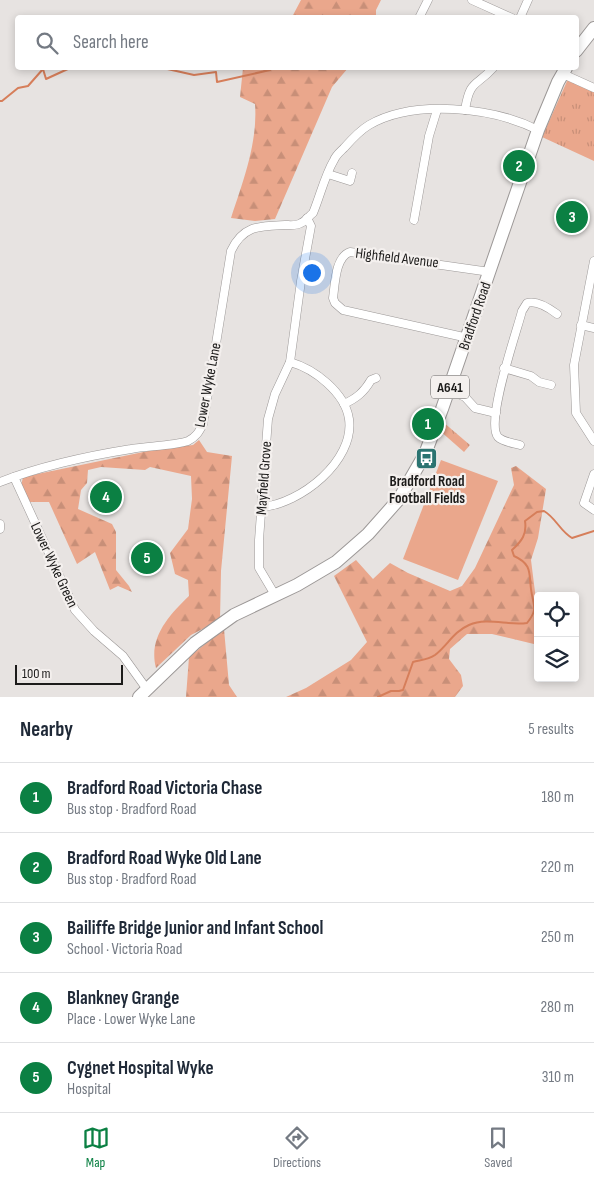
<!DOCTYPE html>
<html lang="en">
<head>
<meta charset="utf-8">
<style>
	body { margin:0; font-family:"Sofia Sans Condensed",sans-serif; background:#f6f6f7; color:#1f2937 }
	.controls { position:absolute; right:15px; bottom:15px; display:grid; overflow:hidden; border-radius:5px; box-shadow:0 2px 8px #0003 }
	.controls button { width:45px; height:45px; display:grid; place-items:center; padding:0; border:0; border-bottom:1px solid #e0e1e3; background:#fff; color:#1f2937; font:25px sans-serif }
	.scale { position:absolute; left:15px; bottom:12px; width:108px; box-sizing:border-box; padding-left:5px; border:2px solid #1c1b1a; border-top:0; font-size:14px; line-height:18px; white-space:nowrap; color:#1c1b1a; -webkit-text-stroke:4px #f4f0ee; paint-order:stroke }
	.you { position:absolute; left:311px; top:272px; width:18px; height:18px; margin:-12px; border:4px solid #fff; border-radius:50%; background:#1a73e8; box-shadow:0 0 0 8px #1a73e833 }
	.badge { display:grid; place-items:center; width:32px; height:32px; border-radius:50%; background:#0b8043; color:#fff; font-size:16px; font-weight:700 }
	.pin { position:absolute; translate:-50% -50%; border:2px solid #fff; box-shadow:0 1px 5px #0006 }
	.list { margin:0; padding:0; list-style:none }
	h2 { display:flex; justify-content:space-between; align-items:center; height:65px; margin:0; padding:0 20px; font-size:21px }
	h2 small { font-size:16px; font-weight:400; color:#747a83 }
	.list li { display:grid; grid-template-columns:32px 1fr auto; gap:15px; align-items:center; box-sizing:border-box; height:70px; padding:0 20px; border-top:1px solid #e0e1e3 }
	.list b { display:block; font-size:19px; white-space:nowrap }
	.list p { margin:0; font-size:16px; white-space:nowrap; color:#747a83 }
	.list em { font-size:16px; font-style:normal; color:#747a83 }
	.icon { flex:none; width:28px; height:28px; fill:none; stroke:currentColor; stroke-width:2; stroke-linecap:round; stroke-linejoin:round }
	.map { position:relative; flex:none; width:594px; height:697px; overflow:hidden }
	.search { position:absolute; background:#fff; box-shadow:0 2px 8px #0003; left:15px; right:15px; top:15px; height:55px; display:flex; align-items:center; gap:12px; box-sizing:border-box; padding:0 18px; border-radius:5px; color:#747a83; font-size:19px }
	.sheet { height:415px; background:#fff }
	nav { display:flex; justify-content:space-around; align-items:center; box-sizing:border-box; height:70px; border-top:1px solid #e0e1e3; background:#fff; font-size:14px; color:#747a83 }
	nav a { display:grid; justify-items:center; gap:2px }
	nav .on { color:#0b8043 }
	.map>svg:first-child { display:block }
</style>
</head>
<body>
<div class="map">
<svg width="594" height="697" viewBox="0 0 594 697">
	<defs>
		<pattern id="forest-firs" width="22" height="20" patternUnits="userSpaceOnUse" patternTransform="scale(1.25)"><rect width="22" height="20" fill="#eaa78c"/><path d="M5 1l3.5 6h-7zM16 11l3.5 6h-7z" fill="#c88f78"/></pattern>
		<pattern id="park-tufts" width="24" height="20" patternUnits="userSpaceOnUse" patternTransform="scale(1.25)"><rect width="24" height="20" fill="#eaa78c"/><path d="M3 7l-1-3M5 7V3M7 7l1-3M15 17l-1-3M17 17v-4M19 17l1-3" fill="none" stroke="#c88f78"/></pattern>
	</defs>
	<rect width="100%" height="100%" fill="#e7e3e1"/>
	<g fill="url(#forest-firs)">
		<path d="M301 0H381L376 10V17H292Z"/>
		<path d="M243 68H348L332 87 275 219 255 221 231 218C243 182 258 142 255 104L240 97Z"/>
		<path d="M199 440 207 452 232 456 221 571 220 620 191 635 156 668C148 638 169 615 189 596L188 580 175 574 170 553 188 529 192 499 191 476 150 467 145 470 101 467 88 470 87 483 81 490 78 509 112 524 116 532V570L129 586 132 592 118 586 110 590 95 552 77 564 49 502H30L21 486 23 477 153 450 193 445Z"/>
		<path d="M516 466 546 489 538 538 531 560 536 600 538 602V645L492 634H467L450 649 449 659 461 675 463 686 455 697H286L306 688 351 660 367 642 334 576 356 560 373 579 390 563 408 573 450 591 462 586 475 568 514 485 511 468Z"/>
		<path d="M224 629 229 685 237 697H186L189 657Z"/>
	</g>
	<g fill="url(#park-tufts)">
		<path d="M568 79 594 92V161L542 137Z"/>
		<path d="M443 422 470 445 464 452 439 430Z"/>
	</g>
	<path fill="#eaa78c" d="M441 460 498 481 458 580 403 559Z"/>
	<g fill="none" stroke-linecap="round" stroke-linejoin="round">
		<g stroke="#d67e5a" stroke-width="2">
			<path d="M163 68 194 75 216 72 217 82 270 70"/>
			<path d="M0 101H2L18 88 28 86 43 69 46 79 70 68"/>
			<path d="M378 697 391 691H399L403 690 413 662C420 660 428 660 435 655 448 645 453 632 469 625 488 617 508 626 527 623 539 608 533 606 531 589 529 573 532 564 514 556L512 550C522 541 527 534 525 521L537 512 544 511C556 518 560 531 572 538L594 531"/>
		</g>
		<defs>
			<g id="street">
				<path d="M472 0 512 18"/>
				<path d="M419 18 428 0"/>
				<path d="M520 18 528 0"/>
				<path d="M563 74 594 88"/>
				<path d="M465 110C470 79 476 87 493 68"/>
				<path d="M328 174 350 181 352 173"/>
				<path d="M414 220 429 136 437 110"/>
				<path d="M594 261 574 365 576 413 594 441"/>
				<path d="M581 325 594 328"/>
				<path d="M468 338 343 310 335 303 333 298C335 285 335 257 350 252L490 272"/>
				<path d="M504 368 531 376 539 382 551 385"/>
				<path d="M449 390 465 397 475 408 496 413"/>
				<path d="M344 404C357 398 364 392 371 380L376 378"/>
				<path d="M520 445C513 443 503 442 498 437 485 422 517 331 522 311L527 303C537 300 549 308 557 314"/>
				<path d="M594 474 584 503 594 510"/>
				<path d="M14 477 75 610 94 631 123 656 146 688"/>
				<path d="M0 482C41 466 87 456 131 449 147 446 173 446 188 441 196 437 199 432 203 424L231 251C243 225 260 226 285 225 290 225 297 226 301 223 306 221 309 216 313 213 320 196 325 175 334 160 336 155 340 152 344 148 351 140 359 131 369 125 414 99 492 107 538 130"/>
				<path d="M262 507C300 504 355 461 349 419 347 405 337 392 327 383 316 373 304 366 290 362"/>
				<path d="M0 524V529"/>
				<path d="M275 595 259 568V540L268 419 275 394 290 362 301 281 311 226 307 218"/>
			</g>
			<g id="primary">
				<path d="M576 51 594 28"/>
				<path d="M139 697 195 643 234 615 297 585 336 562 368 534 399 499 425 454 442 409 538 130 558 82 566 68"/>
			</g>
		</defs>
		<use href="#street" stroke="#9c9897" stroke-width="9"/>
		<use href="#primary" stroke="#9c9897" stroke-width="14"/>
		<use href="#street" stroke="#fff" stroke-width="8"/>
		<use href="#primary" stroke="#fff" stroke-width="12"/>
	</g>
	<defs>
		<symbol id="bus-square" viewBox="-11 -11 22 22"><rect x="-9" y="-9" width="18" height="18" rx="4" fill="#2b7471" stroke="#f4f0ee"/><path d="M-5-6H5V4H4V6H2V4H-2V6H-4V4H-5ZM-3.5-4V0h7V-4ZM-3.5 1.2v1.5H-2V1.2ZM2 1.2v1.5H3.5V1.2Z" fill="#fff"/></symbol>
	</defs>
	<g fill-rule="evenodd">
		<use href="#bus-square" x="414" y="446" width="25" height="25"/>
	</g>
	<g text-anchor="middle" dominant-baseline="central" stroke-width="4.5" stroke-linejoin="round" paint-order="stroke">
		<rect fill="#f4f0ee" stroke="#5d5b5a" stroke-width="1" x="431" y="375.5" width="38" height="23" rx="4"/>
		<g font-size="14" font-weight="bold" fill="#1c1b1a">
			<text x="450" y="387">A641</text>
		</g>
		<g font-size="15" fill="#1c1b1a" stroke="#f4f0ee">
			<text transform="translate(397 258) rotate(7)">Highfield Avenue</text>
			<text transform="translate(475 316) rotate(-71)">Bradford Road</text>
			<text transform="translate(208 385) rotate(-79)">Lower Wyke Lane</text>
			<text transform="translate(264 478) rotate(-86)">Mayfield Grove</text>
			<text transform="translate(54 565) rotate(65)">Lower Wyke Green</text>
		</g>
		<g font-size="15" font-weight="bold" fill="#1c1b1a" stroke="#f4f0ee">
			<text x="427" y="481">Bradford Road<tspan x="427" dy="17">Football Fields</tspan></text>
		</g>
	</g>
</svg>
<div class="controls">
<button><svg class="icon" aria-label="locate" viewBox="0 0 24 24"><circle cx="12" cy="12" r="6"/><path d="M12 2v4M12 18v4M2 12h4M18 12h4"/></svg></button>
<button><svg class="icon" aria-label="layers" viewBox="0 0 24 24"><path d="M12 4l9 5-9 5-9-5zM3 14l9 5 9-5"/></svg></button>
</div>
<div class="scale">100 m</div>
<div class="you"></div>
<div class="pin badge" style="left:428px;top:424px">1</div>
<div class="pin badge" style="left:519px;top:166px">2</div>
<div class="pin badge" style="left:572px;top:217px">3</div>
<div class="pin badge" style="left:106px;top:497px">4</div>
<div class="pin badge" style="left:147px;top:558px">5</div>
<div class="search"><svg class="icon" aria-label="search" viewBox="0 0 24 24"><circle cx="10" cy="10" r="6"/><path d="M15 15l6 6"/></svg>Search here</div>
</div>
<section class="sheet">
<h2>Nearby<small>5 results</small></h2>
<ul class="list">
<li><span class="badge">1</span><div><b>Bradford Road Victoria Chase</b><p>Bus stop · Bradford Road</p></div><em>180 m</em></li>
<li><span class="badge">2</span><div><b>Bradford Road Wyke Old Lane</b><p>Bus stop · Bradford Road</p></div><em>220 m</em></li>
<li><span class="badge">3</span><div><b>Bailiffe Bridge Junior and Infant School</b><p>School · Victoria Road</p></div><em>250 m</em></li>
<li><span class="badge">4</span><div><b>Blankney Grange</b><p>Place · Lower Wyke Lane</p></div><em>280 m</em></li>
<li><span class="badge">5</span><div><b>Cygnet Hospital Wyke</b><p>Hospital</p></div><em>310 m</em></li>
</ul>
</section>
<nav>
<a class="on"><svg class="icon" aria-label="map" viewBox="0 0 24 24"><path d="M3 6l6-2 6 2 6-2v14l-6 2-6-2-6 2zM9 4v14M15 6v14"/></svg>Map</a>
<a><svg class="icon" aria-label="directions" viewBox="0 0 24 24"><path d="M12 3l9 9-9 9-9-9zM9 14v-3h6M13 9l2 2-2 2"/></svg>Directions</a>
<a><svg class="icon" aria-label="saved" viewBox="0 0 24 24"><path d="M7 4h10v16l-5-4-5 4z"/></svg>Saved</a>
</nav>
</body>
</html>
